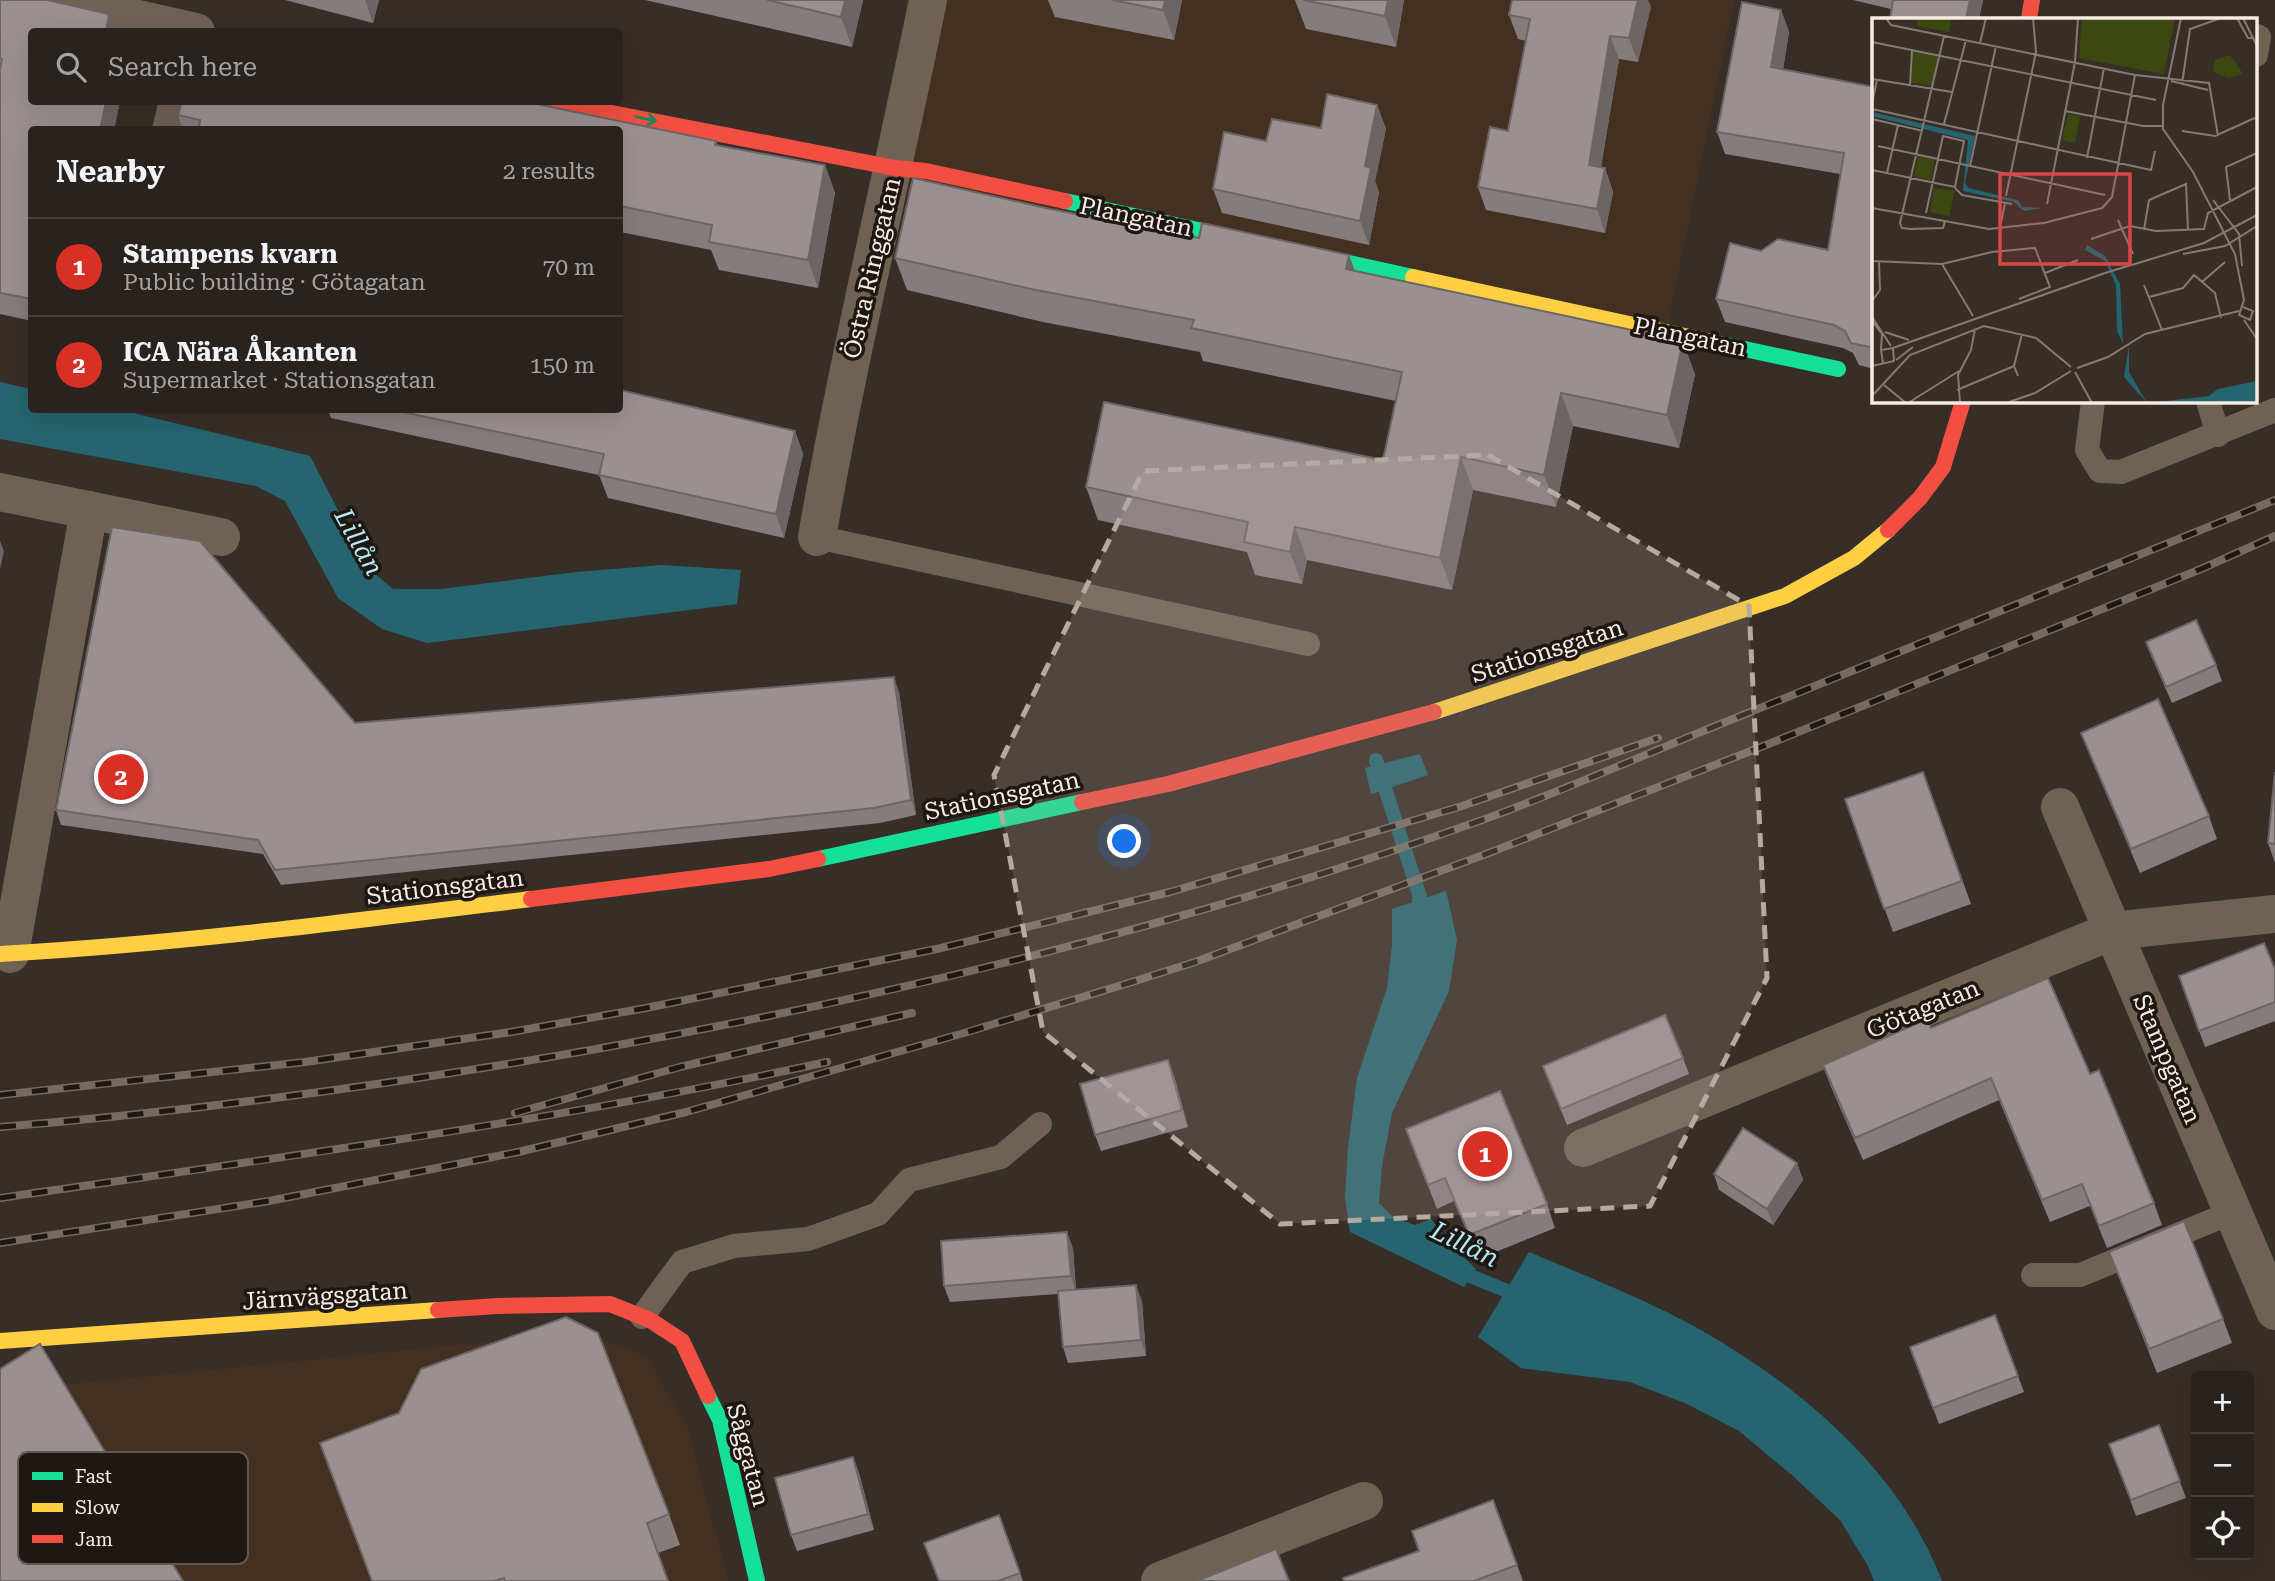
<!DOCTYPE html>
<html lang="en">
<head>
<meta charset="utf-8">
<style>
	body { margin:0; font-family:"Roboto Serif",serif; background:#312a26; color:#f1f3f6 }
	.controls { position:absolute; right:21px; bottom:21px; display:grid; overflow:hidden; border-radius:7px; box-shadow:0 7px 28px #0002 }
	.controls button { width:63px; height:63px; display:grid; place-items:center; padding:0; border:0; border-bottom:2px solid #453f3b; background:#29221d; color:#f1f3f6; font:35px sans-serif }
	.you { position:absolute; left:1125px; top:842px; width:24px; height:24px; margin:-18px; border:5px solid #fff; border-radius:50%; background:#1a73e8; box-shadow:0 0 0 10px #1a73e833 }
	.badge { display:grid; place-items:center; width:46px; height:46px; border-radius:50%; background:#d93025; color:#fff; font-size:23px; font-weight:700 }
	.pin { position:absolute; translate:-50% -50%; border:4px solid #fff; box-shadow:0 2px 7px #0006 }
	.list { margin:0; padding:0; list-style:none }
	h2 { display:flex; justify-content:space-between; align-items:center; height:91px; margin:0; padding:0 28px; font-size:30px }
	h2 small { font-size:23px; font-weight:400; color:#a5a4a4 }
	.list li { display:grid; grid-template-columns:46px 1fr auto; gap:21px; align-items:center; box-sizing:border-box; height:98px; padding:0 28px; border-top:2px solid #453f3b }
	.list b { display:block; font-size:26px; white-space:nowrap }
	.list p { margin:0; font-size:23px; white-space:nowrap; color:#a5a4a4 }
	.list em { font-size:23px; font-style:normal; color:#a5a4a4 }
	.icon { flex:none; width:38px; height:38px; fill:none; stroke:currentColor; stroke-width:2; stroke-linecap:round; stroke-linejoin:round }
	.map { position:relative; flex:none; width:2275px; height:1581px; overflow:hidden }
	.search { position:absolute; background:#29221d; box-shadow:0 7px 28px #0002; left:28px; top:28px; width:595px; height:77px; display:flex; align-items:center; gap:18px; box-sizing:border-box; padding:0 24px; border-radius:7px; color:#a5a4a4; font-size:26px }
	.panel { position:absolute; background:#29221d; box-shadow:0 7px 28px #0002; left:28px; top:126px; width:595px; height:287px; border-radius:7px }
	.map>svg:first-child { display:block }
</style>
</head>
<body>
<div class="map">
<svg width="2275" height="1581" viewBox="0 0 2275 1581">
	<rect width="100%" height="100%" fill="#372e27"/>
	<g fill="#443021">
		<path d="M920 0H1734L1663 349 883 186Z"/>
		<path d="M585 1332 647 1357 688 1428 728 1581H0V1391Z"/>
	</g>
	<g fill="#266570">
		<path d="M0 382 31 389 32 410H121L310 456 368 568 393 589H441L576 572 662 565 741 570 737 604 427 643 382 629 338 598 285 501 256 486 0 439Z"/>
		<path d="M1420 754 1428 775 1371 794 1365 768Z"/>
		<path d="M1446 891 1457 940 1449 991 1392 1113 1382 1166 1379 1203 1393 1217 1415 1225 1431 1219 1458 1252 1476 1269 1464 1287 1350 1232 1345 1198 1348 1148 1357 1078 1387 988 1392 945V909Z"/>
		<path d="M1529 1252C1586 1276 1645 1299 1699 1329 1801 1387 1899 1469 1942 1581H1874L1868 1566 1840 1520 1793 1476 1739 1431 1687 1404 1630 1382 1521 1368 1478 1337Z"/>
	</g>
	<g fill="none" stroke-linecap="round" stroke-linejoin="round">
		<g stroke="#266570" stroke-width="14">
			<path d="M1376 760 1420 897 1415 918"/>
			<path d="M1453 1269 1522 1297"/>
		</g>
		<g stroke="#6f6253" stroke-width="24">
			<path d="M2256 36 2259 37 2256 55"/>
			<path d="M2093 401 2087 450 2100 471 2121 472 2275 410"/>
			<path d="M2208 401 2218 435"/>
			<path d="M817 537 1308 644"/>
			<path d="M2033 1275H2080L2233 1212"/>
			<path d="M642 1317 682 1262 734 1246 808 1239 878 1214 909 1180 1001 1157 1040 1124"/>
		</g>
		<g stroke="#6f6253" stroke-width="38">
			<path d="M53 0 196 32"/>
			<path d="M171 130 178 102"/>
			<path d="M0 492 221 537"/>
			<path d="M817 537C848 357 892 179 928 0"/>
			<path d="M2060 807 2275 1311"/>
			<path d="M10 954 89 510"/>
			<path d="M1583 1148 2112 931 2275 914"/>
			<path d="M1160 1581 1364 1501"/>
		</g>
		<g stroke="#16e098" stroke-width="16">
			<path d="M1065 201 1413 277"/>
			<path d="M1712 342 1838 369"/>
			<path d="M818 859 1082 802"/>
			<path d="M708 1396 720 1420 757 1581"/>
		</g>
		<g stroke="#ffcf43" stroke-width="16">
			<path d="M1413 277 1712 342"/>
			<path d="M1434 712 1785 596 1854 558 1888 530"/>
			<path d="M0 954C178 944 354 921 531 899"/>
			<path d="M0 1341 438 1310"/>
		</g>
		<g stroke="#f24e42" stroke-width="16">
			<path d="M2029 19 2032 0"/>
			<path d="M555 102 895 168 926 171 1065 201"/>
			<path d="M1888 530 1920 498 1943 467 1963 401"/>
			<path d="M1082 802 1168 784 1434 712"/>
			<path d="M531 899 769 869 818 859"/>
			<path d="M438 1310 497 1306 610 1304 650 1320 682 1341 708 1396"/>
		</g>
		<defs>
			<g id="rail">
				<path d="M0 1095 305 1062 511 1032 646 1008 941 948 1170 892 1462 806 1658 738"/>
				<path d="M515 1113 680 1067 912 1013"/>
				<path d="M0 1127C198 1111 395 1084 591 1050 889 997 1182 926 1468 825 1557 794 1645 754 1733 719 1914 646 2095 573 2275 500"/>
				<path d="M0 1198C277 1158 554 1121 827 1062"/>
				<path d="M0 1243 269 1201 518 1152 686 1112 964 1033 1132 982 1195 962 1486 854 1761 747 2201 569 2275 536"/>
			</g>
		</defs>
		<use href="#rail" stroke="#766b62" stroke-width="8"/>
		<use href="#rail" stroke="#1e1712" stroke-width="5" stroke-dasharray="16" stroke-linecap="butt"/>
	</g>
	<g fill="#857c7d">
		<path d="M0 0 32 32 119 106 114 130H32V321L0 314Z"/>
		<path d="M285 0H379L373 23Z"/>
		<path d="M645 0H863L852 47Z"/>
		<path d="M1048 0H1182L1174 40 1055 17Z"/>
		<path d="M1295 0H1404L1396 47 1306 29Z"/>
		<path d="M1853 0H1983L1979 19H1890L1891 9Z"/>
		<path d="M1651 6 1638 62 1619 59 1601 167 1605 168 1613 192 1605 233 1486 210 1478 187 1508 131 1526 41 1518 39 1509 15Z"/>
		<path d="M1781 10 1789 32 1783 69 1874 87V369L1859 365 1853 353 1843 348 1725 322 1716 299 1761 251 1828 250 1840 174 1725 154 1717 132Z"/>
		<path d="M182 102H527L716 141 718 146 825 165 835 193 818 288 719 270 711 250 620 232V130H183L178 115Z"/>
		<path d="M1377 105 1386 129 1375 181 1379 192 1369 245 1222 213 1213 189 1266 141 1321 128Z"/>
		<path d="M1050 209 1199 238 1349 255 1355 271 1695 374 1679 448 1573 426 1556 507 1473 490 1452 590 1307 560 1302 584 1255 575 1247 552 1098 520 1086 487 1383 460 1396 401 1203 361 1200 352 1043 322 907 290 895 258Z"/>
		<path d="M328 410H620L795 431 803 454 784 538 608 498 599 475 331 418Z"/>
		<path d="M2146 642 2216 665 2222 681 2172 703 2152 658Z"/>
		<path d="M899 692 916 815 880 823 281 885 263 854 61 825 56 810 355 723Z"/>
		<path d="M2081 733 2209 816 2217 839 2140 873 2090 756Z"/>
		<path d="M1923 772 1971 904 1893 932 1845 799Z"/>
		<path d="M2275 772V863L2268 843Z"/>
		<path d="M2275 969V1021L2205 1047 2179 976Z"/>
		<path d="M1931 1028 2090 1074 2154 1203 2162 1225 2107 1248 2090 1206 2050 1222 1999 1100 1863 1160 1831 1087 1823 1065Z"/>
		<path d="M1683 1058 1689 1074 1567 1125 1543 1066Z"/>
		<path d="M1174 1076 1188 1127 1101 1151 1095 1135Z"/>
		<path d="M1406 1129 1547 1204 1555 1228 1478 1259 1454 1201 1437 1209Z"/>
		<path d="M1797 1163 1803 1180 1773 1225 1719 1190 1714 1174Z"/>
		<path d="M1073 1248 1076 1290 1142 1301 1146 1356 1068 1363 1063 1347 1058 1294 950 1302 944 1286Z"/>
		<path d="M2109 1252 2223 1319 2232 1343 2157 1373Z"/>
		<path d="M1995 1315 2024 1392 1939 1424 1910 1347Z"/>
		<path d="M2159 1425 2186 1498 2136 1516 2109 1444Z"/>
		<path d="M853 1457 859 1473 874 1530 797 1551 791 1535Z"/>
		<path d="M1493 1500 1523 1581H1344L1419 1551Z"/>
		<path d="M669 1514 680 1545 658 1553 668 1581H372Z"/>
		<path d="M999 1515 1023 1581H938Z"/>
	</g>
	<g fill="#6c6566">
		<path d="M365 0H379L373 23Z"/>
		<path d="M845 0H863L852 47 841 17Z"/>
		<path d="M1165 0H1182L1174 40 1163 10Z"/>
		<path d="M1388 0H1404L1396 47 1385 16Z"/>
		<path d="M1638 0H1648L1651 6 1638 62 1629 38Z"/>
		<path d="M1970 0H1983L1979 19H1966Z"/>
		<path d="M1781 10 1789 32 1780 89 1771 67Z"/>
		<path d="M109 14 115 32H106Z"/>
		<path d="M1610 36 1619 59 1597 189 1589 165Z"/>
		<path d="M106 102H117L119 106 114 130H100Z"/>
		<path d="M1377 105 1386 129 1375 181 1379 192 1369 245 1360 221 1365 166Z"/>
		<path d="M825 165 835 193 818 288 808 260Z"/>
		<path d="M1605 168 1613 192 1605 233 1597 209Z"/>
		<path d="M1349 255 1361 288 1346 269Z"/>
		<path d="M1683 341 1695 374 1679 448 1667 415Z"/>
		<path d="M1561 393 1573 426 1556 507 1544 475Z"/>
		<path d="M795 431 803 454 784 538 776 514Z"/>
		<path d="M1461 457 1473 490 1452 590 1440 558Z"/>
		<path d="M1295 527 1307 560 1302 584 1290 552Z"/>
		<path d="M0 541 4 551 0 569Z"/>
		<path d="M894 677 899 692 916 815 911 800Z"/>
		<path d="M1168 1060 1174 1076 1188 1127 1182 1110Z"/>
		<path d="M1797 1163 1803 1180 1773 1225 1767 1209Z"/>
		<path d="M1067 1232 1073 1248 1076 1293 1071 1276Z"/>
		<path d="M1136 1285 1142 1301 1146 1356 1141 1340Z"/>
		<path d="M853 1457 859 1473 874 1530 868 1514Z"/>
	</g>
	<g fill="#9b9091" stroke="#6c6566" stroke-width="2">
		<path d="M0 0H47L109 14 106 32H32V102H106L100 130H32V299L0 293V69L2 59 0 58Z"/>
		<path d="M767 0H845L841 17Z"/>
		<path d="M1112 0H1165L1163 10Z"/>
		<path d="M1303 0H1388L1385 16Z"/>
		<path d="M1512 0H1638L1629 38 1610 36 1589 165 1605 168 1597 209 1478 187 1490 127 1508 131 1530 19 1509 15Z"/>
		<path d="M1893 0H1970L1966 19H1890Z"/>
		<path d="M1742 2 1781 10 1771 67 1874 87V348L1851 343 1845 331 1834 325 1716 299 1730 243 1761 251 1778 239 1828 250 1844 153 1717 132Z"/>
		<path d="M1327 94 1377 105 1365 166 1371 168 1360 221 1213 189 1224 132 1266 141 1272 119 1321 128Z"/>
		<path d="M182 102H527L716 141 715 145 825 165 808 260 709 242 712 225 620 206V130H199L200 120 178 115Z"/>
		<path d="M913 178 1050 209 1199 238 1202 223 1349 255 1346 269 1683 341 1667 415 1561 393 1544 475 1461 457 1440 558 1295 527 1290 552 1244 542 1248 522 1086 487 1104 402 1383 460 1402 372 1191 328 1194 320 1031 289 895 258Z"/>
		<path d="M620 390 795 431 776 514 599 475 604 454 393 410H620Z"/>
		<path d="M112 527 200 541 355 723 894 677 911 800 874 808 275 870 258 840 56 810Z"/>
		<path d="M2196 620 2216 665 2166 687 2146 642Z"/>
		<path d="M2158 699 2209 816 2131 849 2081 733Z"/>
		<path d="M1923 772 1962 881 1884 909 1845 799Z"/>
		<path d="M2275 772V844L2268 843Z"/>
		<path d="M2264 943 2275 969V1002L2199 1031 2179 976Z"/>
		<path d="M2048 978 2090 1074 2099 1070 2154 1203 2099 1226 2082 1184 2042 1200 1991 1078 1855 1138 1823 1065 1927 1019 1931 1028Z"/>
		<path d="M1665 1015 1683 1058 1561 1109 1543 1066Z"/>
		<path d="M1168 1060 1182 1110 1095 1135 1080 1084Z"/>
		<path d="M1500 1091 1547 1204 1469 1235 1445 1178 1428 1185 1406 1129Z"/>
		<path d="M1743 1128 1797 1163 1767 1209 1714 1174Z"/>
		<path d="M2184 1221 2223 1319 2149 1349 2109 1252Z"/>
		<path d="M1067 1232 1071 1276 944 1286 941 1241Z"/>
		<path d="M1136 1285 1141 1340 1063 1347 1058 1291Z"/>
		<path d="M1995 1315 2018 1376 1933 1408 1910 1347Z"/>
		<path d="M566 1317 598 1333 669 1514 647 1523 668 1581H505L504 1578 494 1581H372L320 1443 399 1413 421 1369Z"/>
		<path d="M40 1344 183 1581H0V1369Z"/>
		<path d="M2159 1425 2180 1481 2131 1500 2109 1444Z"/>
		<path d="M853 1457 868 1514 791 1535 775 1478Z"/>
		<path d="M1493 1500 1517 1565 1474 1581H1344L1343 1578 1419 1551 1412 1531Z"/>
		<path d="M999 1515 1020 1573 998 1581H939L924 1543Z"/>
		<path d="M1276 1549 1289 1581H1197Z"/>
	</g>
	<defs><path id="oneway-shaft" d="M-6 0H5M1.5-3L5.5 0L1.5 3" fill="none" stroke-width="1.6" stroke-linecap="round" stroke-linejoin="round" transform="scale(1.75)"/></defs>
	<use stroke="#1a865c" href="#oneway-shaft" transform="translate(646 119) rotate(11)"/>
	<path fill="#b4aaa2" fill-opacity="0.2" stroke="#b4aaa2" stroke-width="5" stroke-dasharray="14 9" stroke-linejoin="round" d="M1488 455 1749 606 1767 978 1650 1206 1280 1224 1043 1032 994 775 1143 471Z"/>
	<g text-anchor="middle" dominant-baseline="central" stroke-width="7" stroke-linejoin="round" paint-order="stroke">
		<g font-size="24" fill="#f7ece5" stroke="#1e1712">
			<text transform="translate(1136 217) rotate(12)">Plangatan</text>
			<text transform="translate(872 268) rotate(-77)">Östra Ringgatan</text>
			<text transform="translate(1690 337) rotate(12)">Plangatan</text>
			<text transform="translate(1547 651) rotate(-18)">Stationsgatan</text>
			<text transform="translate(1002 796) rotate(-12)">Stationsgatan</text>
			<text transform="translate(445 887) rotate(-7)">Stationsgatan</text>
			<text transform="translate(1923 1009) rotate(-22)">Götagatan</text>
			<text transform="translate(2167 1059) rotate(67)">Stampgatan</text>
			<text transform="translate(325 1296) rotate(-4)">Järnvägsgatan</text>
			<text transform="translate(748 1455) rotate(75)">Såggatan</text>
		</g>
		<g font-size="26" font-style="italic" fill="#b3ebf8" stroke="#1e1712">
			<text transform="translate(359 542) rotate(61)">Lillån</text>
			<text transform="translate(1465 1244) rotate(26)">Lillån</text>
		</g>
	</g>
	<g transform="translate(1872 18)">
		<rect width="385" height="385" fill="#372e27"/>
		<path d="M45 0H80L77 14 45 8ZM210 0H303L292 56 207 40ZM39 33 66 38 60 68 39 65ZM358 37 371 56 357 60 341 54 343 42ZM196 96 208 98 203 125 190 122ZM46 138 63 141 59 162 42 158ZM62 170 83 173 77 198 58 194Z" fill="#3d4810"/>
		<path d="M0 94 103 118 93 164 96 170 146 182 150 189 170 190 152 193 142 184 91 173 96 122 0 98ZM215 227 233 238 248 266 251 326 245 313 244 267 233 243 213 232ZM257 327V354L275 385 252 359ZM385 363V385H277L337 378 346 371Z" fill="#266570"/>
		<path fill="none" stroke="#847a73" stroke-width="2" d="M14 0 19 7 263 57 337 65 346 118M309 0 291 87V111L321 154 363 236 372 282 367 297 378 302 381 293 371 289M365 0 376 20H381M371 0 385 28M72 18 28 205 30 210 38 211 71 210 73 203M0 24 284 82M108 25 114 0M0 61 80 74M299 63 336 72M310 66 318 11 349 0M38 67 40 33M0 85 5 62M0 91 279 152 283 133M193 93 271 108H291M0 101 51 113M72 106 94 22M310 113 343 118 385 99M6 128 233 177M215 140 232 50M98 148 124 28M0 152 83 169M15 155 26 107M83 170 90 177 140 186M134 178 164 34 161 0M341 182 367 216 370 248M358 182 354 149 385 135M175 186 203 44 206 0M0 190 117 211 172 205 230 190 240 179 263 57M54 195 71 118 92 123 83 169M246 202 261 236M128 210 133 185M272 212 277 182 314 166 316 212M219 221 258 208 284 213 332 211 336 195 385 169M311 236 353 228 385 208M0 243 70 246 120 234 163 230 178 269 147 281M70 246 101 298M173 255 206 242M330 264 353 244M272 267 290 312M277 279 311 270 322 257 343 275 349 300M0 283 8 272 7 243M0 299 19 328M372 302 385 321M0 303 10 316 9 331M13 314 37 322M21 330 233 255 332 225 385 197M24 342 41 329M0 348 22 343 21 330 9 332 11 345M205 350 236 339 273 316 367 293M203 354 220 385M146 358 142 348 150 316M12 367 34 385M85 372 142 348M0 378 38 337 112 308 164 320 199 349M36 385 87 353M88 385 86 357 99 332 103 311M134 385 163 375 199 353"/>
		<path fill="#db4544" fill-opacity="0.15" stroke="#db4544" stroke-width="3.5" d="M128 156H258V246H128Z"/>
		<rect width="385" height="385" fill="none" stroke="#f7ece5" stroke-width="3.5"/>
	</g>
	<rect x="18" y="1452" width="230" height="112" rx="10" fill="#1e1712" stroke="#5f5751" stroke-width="2"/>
	<rect x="32" y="1472" width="31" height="8" fill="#16e098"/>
	<rect x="32" y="1503" width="31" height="9" fill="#ffcf43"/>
	<rect x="32" y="1535" width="31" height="8" fill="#f24e42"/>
	<g font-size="19" fill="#f7ece5">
		<text x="75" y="1483">Fast</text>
		<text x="75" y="1514">Slow</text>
		<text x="75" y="1546">Jam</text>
	</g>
</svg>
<div class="controls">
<button>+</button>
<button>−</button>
<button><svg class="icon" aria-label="locate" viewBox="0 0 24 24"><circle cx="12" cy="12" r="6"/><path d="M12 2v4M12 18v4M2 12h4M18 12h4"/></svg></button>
</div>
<div class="you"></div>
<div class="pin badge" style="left:1485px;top:1154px">1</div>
<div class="pin badge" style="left:121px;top:777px">2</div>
<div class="search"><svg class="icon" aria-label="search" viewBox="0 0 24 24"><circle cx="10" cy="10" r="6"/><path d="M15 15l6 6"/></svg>Search here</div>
<section class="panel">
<h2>Nearby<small>2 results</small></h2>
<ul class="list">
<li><span class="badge">1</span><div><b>Stampens kvarn</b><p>Public building · Götagatan</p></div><em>70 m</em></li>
<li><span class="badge">2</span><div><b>ICA Nära Åkanten</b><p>Supermarket · Stationsgatan</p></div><em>150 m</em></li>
</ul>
</section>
</div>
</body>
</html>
